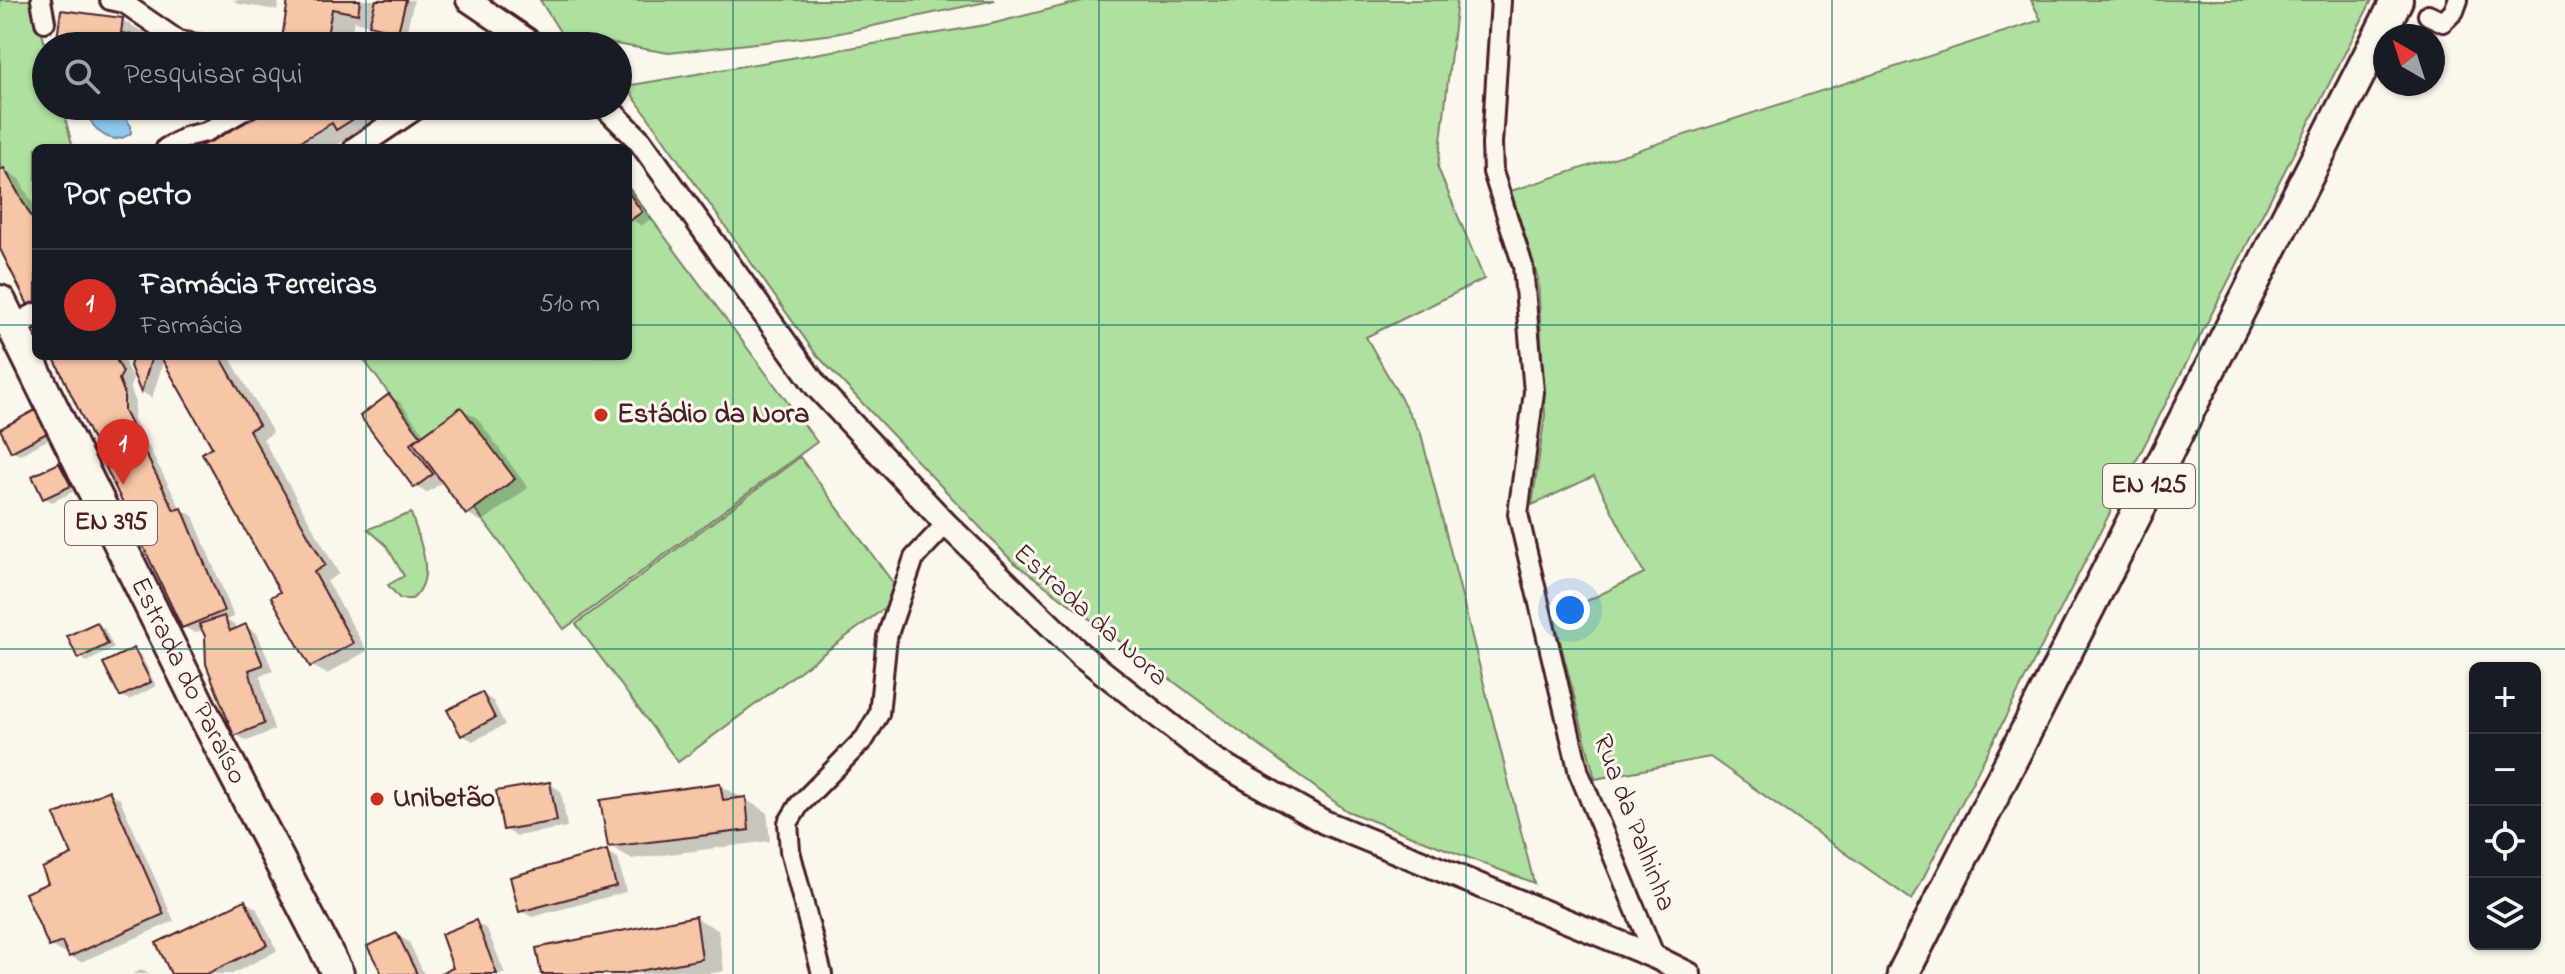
<!DOCTYPE html>
<html lang="pt">
<head>
<meta charset="utf-8">
<style>
	body { margin:0; font-family:"Indie Flower",sans-serif; background:#20242c; color:#f1f3f6 }
	.controls { position:absolute; right:24px; bottom:24px; display:grid; overflow:hidden; border-radius:12px; box-shadow:0 2px 6px #0004 }
	.controls button { width:72px; height:72px; display:grid; place-items:center; padding:0; border:0; border-bottom:2px solid #363941; background:#171b24; color:#f1f3f6; font:40px sans-serif }
	.compass { position:absolute; left:2373px; top:24px; width:72px; height:72px; border-radius:50%; background:#171b24; box-shadow:0 2px 6px #0004; rotate:321deg }
	.you { position:absolute; left:1570px; top:610px; width:28px; height:28px; margin:-20px; border:6px solid #fff; border-radius:50%; background:#1a73e8; box-shadow:0 0 0 12px #1a73e833 }
	.badge { display:grid; place-items:center; width:52px; height:52px; border-radius:50%; background:#d93025; color:#fff; font-size:26px; font-weight:700 }
	.pin { position:absolute; translate:-50% -66px; filter:drop-shadow(0 2px 4px #0008) }
	.pin::after { content:''; position:absolute; top:42px; width:28px; height:24px; background:inherit; clip-path:polygon(0 0,100% 0,50% 100%) }
	.list { margin:0; padding:0; list-style:none }
	h2 { display:flex; justify-content:space-between; align-items:center; height:104px; margin:0; padding:0 32px; font-size:34px }
	h2 small { font-size:26px; font-weight:400; color:#9ea1a6 }
	.list li { display:grid; grid-template-columns:52px 1fr auto; gap:24px; align-items:center; box-sizing:border-box; height:112px; padding:0 32px; border-top:2px solid #363941 }
	.list b { display:block; font-size:30px; white-space:nowrap }
	.list p { margin:0; font-size:26px; white-space:nowrap; color:#9ea1a6 }
	.list em { font-size:26px; font-style:normal; color:#9ea1a6 }
	.icon { flex:none; width:44px; height:44px; fill:none; stroke:currentColor; stroke-width:2; stroke-linecap:round; stroke-linejoin:round }
	.map { position:relative; flex:none; width:2565px; height:974px; overflow:hidden }
	.search { position:absolute; background:#171b24; box-shadow:0 2px 6px #0004; left:32px; top:32px; width:600px; height:88px; display:flex; align-items:center; gap:20px; box-sizing:border-box; padding:0 28px; border-radius:44px; color:#9ea1a6; font-size:30px }
	.panel { position:absolute; background:#171b24; box-shadow:0 2px 6px #0004; left:32px; top:144px; width:600px; height:216px; border-radius:12px }
	.map>svg:first-child { display:block }
</style>
</head>
<body>
<div class="map">
<svg width="2565" height="974" viewBox="0 0 2565 974">
	<rect width="100%" height="100%" fill="#fbf7ec"/>
	<filter id="ink" filterUnits="userSpaceOnUse"><feTurbulence type="fractalNoise" baseFrequency=".0125" numOctaves="2"/><feDisplacementMap in="SourceGraphic" scale="16" xChannelSelector="R" yChannelSelector="G"/><feConvolveMatrix kernelMatrix="1 2 1 2 8 2 1 2 1" color-interpolation-filters="sRGB"/></filter>
	<g filter="url(#ink)">
		<g fill="#aee0a0" stroke="#7c8066" stroke-width="2">
			<path d="M0 0H33L46 48V106H62L73 148H36V225L4 169 0 170Z"/>
			<path d="M540 0H995L835 34 669 53 562 35Z"/>
			<path d="M1086 0H1457L1438 168 1484 279 1366 337 1421 434 1534 883 1347 811 1012 561 815 353 626 86 991 24Z"/>
			<path d="M2031 0H2372L1912 900 1710 757 1595 779 1554 617 1644 573 1594 476 1532 505 1545 415 1538 279 1511 191 2041 20Z"/>
			<path d="M628 187 817 442 564 629 361 356H628Z"/>
			<path d="M800 457 902 595 678 762 576 624Z"/>
			<path d="M411 513C419 540 438 578 412 599H400L388 585 404 576 386 545 368 529Z"/>
		</g>
		<path fill="#8dc9ed" stroke="#72859f" stroke-width="2" d="M92 106H102L111 117 126 119 131 126V133C112 148 93 131 87 112Z"/>
		<g fill="#0003">
			<path d="M233 0H279L277 10 239 4Z"/>
			<path d="M290 0H414L406 34 354 21 349 46H286Z"/>
			<path d="M122 20 145 33 144 38 153 40 164 46H58Z"/>
			<path d="M157 106H246L244 123 268 109 248 106H390L397 118 359 141 352 136 332 148H202L242 124 171 115Z"/>
			<path d="M0 163 4 170 19 179 36 209V309L0 245Z"/>
			<path d="M628 185 652 218 641 226 628 217Z"/>
			<path d="M55 356H121L133 379 130 387 135 400 134 419 181 509 193 516 234 617 226 620 235 625 237 630 246 627 257 633 273 671 260 676 274 730 247 741 235 734 207 635 204 629 195 633 184 627Z"/>
			<path d="M135 356H165L152 398 142 392 132 366Z"/>
			<path d="M171 356H229L273 433 263 439 339 574 327 581 367 651 327 674 312 666 283 593Z"/>
			<path d="M389 396 400 402 425 435 462 409 477 418 528 488 482 522 467 513 444 481 427 493 416 487Z"/>
			<path d="M35 413 42 417 53 437 19 455 12 451Z"/>
			<path d="M59 465 66 469 77 490 52 502 45 498Z"/>
			<path d="M97 624 104 628 114 648 87 662 80 657Z"/>
			<path d="M134 650 141 655 156 686 129 700 122 696Z"/>
			<path d="M482 694 493 701 505 725 473 741 462 735Z"/>
			<path d="M550 784 561 791 567 827 516 836 505 829Z"/>
			<path d="M720 785 767 812 770 841 632 859 610 846Z"/>
			<path d="M109 793 120 799 174 921 81 962 70 956 68 950 62 952 51 946V884L75 856Z"/>
			<path d="M607 852 618 858 626 892 532 917 521 911Z"/>
			<path d="M245 902 256 908 277 951 232 974H173Z"/>
			<path d="M696 918 718 930 724 971 707 974H543Z"/>
			<path d="M476 923 487 929 505 974H443L455 969Z"/>
			<path d="M397 935 409 942 424 974H384Z"/>
			<path d="M142 970 150 974H132Z"/>
		</g>
		<g fill="#f6c6a6" stroke="#4a1f2b" stroke-width="2">
			<path d="M288 0H360L358 14 332 9 325 46H284L281 45Z"/>
			<path d="M376 0H406L398 32 369 25Z"/>
			<path d="M61 10 123 18 121 33 154 38 153 46H56Z"/>
			<path d="M170 106H223L222 113Z"/>
			<path d="M268 106H374L336 130 332 123 289 148H198Z"/>
			<path d="M4 168 36 225V304L29 307 0 249V170Z"/>
			<path d="M628 192 642 212 629 221 628 220Z"/>
			<path d="M53 356H114L123 372 119 379 124 392V411L174 510 182 508 224 611 182 628Z"/>
			<path d="M133 356H152L141 393 130 366Z"/>
			<path d="M167 356H220L259 425 249 430 325 565 314 572 353 643 310 667 271 597 280 592 202 453 212 447 162 359Z"/>
			<path d="M389 394 421 436 410 444 433 474 414 488 360 416Z"/>
			<path d="M461 407 515 479 466 515 413 442Z"/>
			<path d="M35 410 47 433 11 452 0 429Z"/>
			<path d="M59 463 71 486 43 499 32 476Z"/>
			<path d="M224 616 230 631 246 624 263 665 249 670 264 724 234 736 206 664 205 636 199 624Z"/>
			<path d="M97 622 108 644 78 659 67 636Z"/>
			<path d="M134 648 151 682 120 697 103 663Z"/>
			<path d="M482 692 495 718 461 736 447 710Z"/>
			<path d="M550 782 557 821 503 830 496 791Z"/>
			<path d="M720 783 723 800 746 797 749 830 608 847 600 800Z"/>
			<path d="M109 790 164 914 69 957 62 942 49 947 25 893 48 883 42 868 72 855 54 815Z"/>
			<path d="M607 850 616 886 519 912 510 877Z"/>
			<path d="M245 900 267 945 207 974H171L156 943Z"/>
			<path d="M696 916 702 959 623 974H541L536 948Z"/>
			<path d="M476 920 497 974H438L453 968 441 934Z"/>
			<path d="M397 933 417 974H382L367 946Z"/>
		</g>
		<g fill="none" stroke-linecap="round" stroke-linejoin="round">
			<defs>
				<g id="minor">
					<path d="M41 0 45 22"/>
					<path d="M110 0 124 3 179 41 209 46"/>
					<path d="M1501 0 1492 144 1493 172 1523 266 1534 392 1518 514 1579 773 1655 957"/>
					<path d="M2428 15 2443 22 2454 11 2458 0"/>
					<path d="M166 148 188 136 206 132 252 106"/>
					<path d="M822 974 790 851 788 823 799 805 865 738 879 714 887 637 914 558 946 524"/>
				</g>
				<g id="tertiary">
					<path d="M468 0 536 46"/>
					<path d="M605 106 640 141 817 387 946 524 1081 655 1213 759 1324 822 1655 957 1689 974"/>
					<path d="M356 148 418 106"/>
					<path d="M13 327 36 315"/>
				</g>
				<g id="primary">
					<path id="s1" d="M0 301 206 719 338 974"/>
					<path d="M1903 974 2397 0"/>
				</g>
			</defs>
			<use href="#minor" stroke="#4a1f2b" stroke-width="24"/>
			<use href="#tertiary" stroke="#4a1f2b" stroke-width="28"/>
			<use href="#primary" stroke="#4a1f2b" stroke-width="36"/>
			<use href="#minor" stroke="#fbf7ec" stroke-width="18"/>
			<use href="#tertiary" stroke="#fbf7ec" stroke-width="22"/>
			<use href="#primary" stroke="#fbf7ec" stroke-width="30"/>
		</g>
	</g>
	<path fill="none" stroke="#0f766e" stroke-width="2" stroke-opacity="0.55" d="M366 0V46M733 0V974M1099 0V974M1466 0V974M1832 0V974M2199 0V974M366 106V148M0 325H36M628 325H2565M366 356V974M0 649H2565"/>
	<g fill="#c8321e" stroke="#fbf7ec" stroke-width="3">
		<circle cx="601" cy="415" r="8"/>
		<circle cx="377" cy="799" r="8"/>
	</g>
	<g text-anchor="middle" dominant-baseline="central" stroke-width="6" stroke-linejoin="round" paint-order="stroke">
		<g fill="#fbf7ec" stroke="#7f6065" stroke-width="2">
			<rect x="2103" y="464" width="92" height="44" rx="6"/>
			<rect x="65" y="501" width="92" height="44" rx="6"/>
		</g>
		<g font-size="26" font-weight="bold" fill="#4a1f2b">
			<text x="2149" y="486">EN 125</text>
			<text x="111" y="523">EN 395</text>
		</g>
		<g font-size="28" font-weight="bold" fill="#4a1f2b" stroke="#fbf7ec" text-anchor="start">
			<text x="617" y="415">Estádio da Nora</text>
			<text x="393" y="799">Unibetão</text>
		</g>
		<g font-size="28" fill="#4a1f2b" stroke="#fbf7ec">
			<text transform="translate(1090 616) rotate(42)">Estrada da Nora</text>
			<text stroke="none"><textPath href="#s1" startOffset="424">Estrada do Paraíso</textPath></text>
			<text transform="translate(1633 823) rotate(69)">Rua da Palhinha</text>
		</g>
	</g>
</svg>
<div class="controls">
<button>+</button>
<button>−</button>
<button><svg class="icon" aria-label="locate" viewBox="0 0 24 24"><circle cx="12" cy="12" r="6"/><path d="M12 2v4M12 18v4M2 12h4M18 12h4"/></svg></button>
<button><svg class="icon" aria-label="layers" viewBox="0 0 24 24"><path d="M12 4l9 5-9 5-9-5zM3 14l9 5 9-5"/></svg></button>
</div>
<svg class="compass" viewBox="-18 -18 36 36"><path d="M0-13l5 13h-10z" fill="#e53935"/><path d="M0 13l5-13h-10z" fill="#9ea1a6"/></svg>
<div class="you"></div>
<div class="pin badge" style="left:123px;top:485px">1</div>
<div class="search"><svg class="icon" aria-label="search" viewBox="0 0 24 24"><circle cx="10" cy="10" r="6"/><path d="M15 15l6 6"/></svg>Pesquisar aqui</div>
<section class="panel">
<h2>Por perto<small></small></h2>
<ul class="list">
<li><span class="badge">1</span><div><b>Farmácia Ferreiras</b><p>Farmácia</p></div><em>510 m</em></li>
</ul>
</section>
</div>
</body>
</html>
